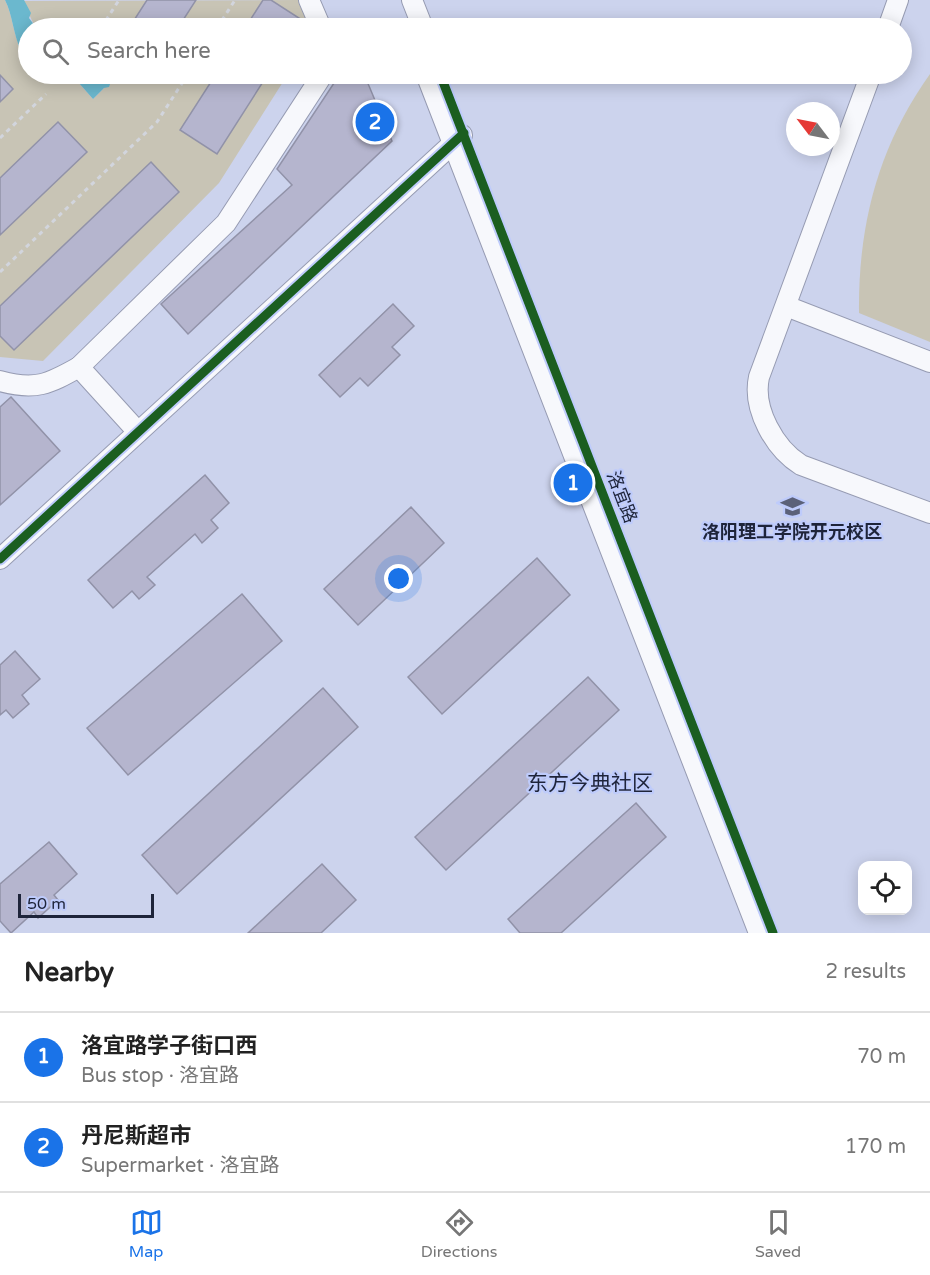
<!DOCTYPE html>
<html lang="en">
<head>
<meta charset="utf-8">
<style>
	body { margin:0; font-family:"Varela Round","Noto Sans SC",sans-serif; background:#f2f2f2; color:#222 }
	.controls { position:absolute; right:18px; bottom:18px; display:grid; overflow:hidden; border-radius:12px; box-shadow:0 3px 15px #0003 }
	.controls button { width:54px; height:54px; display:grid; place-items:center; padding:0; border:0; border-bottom:2px solid #e0e0e0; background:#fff; color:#222; font:30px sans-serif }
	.compass { position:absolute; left:786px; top:102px; width:54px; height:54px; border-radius:50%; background:#fff; box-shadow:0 3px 15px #0003; rotate:302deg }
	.scale { position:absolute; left:18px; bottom:15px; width:136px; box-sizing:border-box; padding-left:6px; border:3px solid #1e243a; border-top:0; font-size:16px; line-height:21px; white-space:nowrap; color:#1e243a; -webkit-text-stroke:4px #becbfb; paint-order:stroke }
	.you { position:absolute; left:399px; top:579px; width:21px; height:21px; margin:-15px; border:4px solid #fff; border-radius:50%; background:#1a73e8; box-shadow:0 0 0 9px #1a73e833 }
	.badge { display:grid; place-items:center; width:39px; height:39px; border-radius:50%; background:#1a73e8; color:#fff; font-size:20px; font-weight:700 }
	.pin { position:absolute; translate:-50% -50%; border:3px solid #fff; box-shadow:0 2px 6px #0006 }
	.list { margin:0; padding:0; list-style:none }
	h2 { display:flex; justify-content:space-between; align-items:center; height:78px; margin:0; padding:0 24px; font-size:26px }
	h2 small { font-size:20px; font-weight:400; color:#767676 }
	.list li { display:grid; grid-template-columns:39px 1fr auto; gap:18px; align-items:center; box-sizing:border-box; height:90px; padding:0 24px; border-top:2px solid #e0e0e0 }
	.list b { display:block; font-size:22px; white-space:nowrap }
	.list p { margin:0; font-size:20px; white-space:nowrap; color:#767676 }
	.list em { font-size:20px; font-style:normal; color:#767676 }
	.icon { flex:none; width:33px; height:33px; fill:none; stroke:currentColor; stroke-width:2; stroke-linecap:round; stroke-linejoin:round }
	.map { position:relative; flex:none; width:930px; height:933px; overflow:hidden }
	.search { position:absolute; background:#fff; box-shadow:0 3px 15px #0003; left:18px; right:18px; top:18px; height:66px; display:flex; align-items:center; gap:15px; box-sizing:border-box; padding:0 21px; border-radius:33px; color:#767676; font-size:22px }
	.sheet { height:258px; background:#fff }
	nav { display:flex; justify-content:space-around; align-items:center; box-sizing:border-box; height:84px; border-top:2px solid #e0e0e0; background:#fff; font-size:16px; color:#767676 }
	nav a { display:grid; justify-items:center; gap:3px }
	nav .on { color:#1a73e8 }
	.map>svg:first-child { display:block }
</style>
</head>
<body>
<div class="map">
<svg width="930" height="933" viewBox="0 0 930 933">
	<rect width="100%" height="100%" fill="#ccd3ed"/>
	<g fill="#c8c4b5">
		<path d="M0 0H5C13 16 13 34 21 50L28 49V74H71L93 99 111 81 97 74H288L219 183 43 361 0 357Z"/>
		<path d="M298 0 310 28H54L35 27 23 1Z"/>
		<path d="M930 74V342L859 313C858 225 878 147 930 74Z"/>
	</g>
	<g fill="#6bb8ce">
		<path d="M5 0H24L31 13 29 18 35 26 54 28H28V49L21 51C13 34 13 16 5 0Z"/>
		<path d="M71 74H97L111 81 109 87 104 88 93 99Z"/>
	</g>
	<g fill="#b5b5ce" stroke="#9192a8" stroke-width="1.5">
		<path d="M147 0H196L178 28H129Z"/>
		<path d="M263 0H271L302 20 296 28H245Z"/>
		<path d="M216 74H268L217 154 180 130Z"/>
		<path d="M340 74H364L392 141 188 334 161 304 292 185 277 169Z"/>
		<path d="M0 75 13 89 0 102Z"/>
		<path d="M58 122 87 152 0 235V178Z"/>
		<path d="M151 162 179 192 14 350 0 336V306Z"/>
		<path d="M393 304 414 326 392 347 400 355 368 386 360 378 340 397 319 375Z"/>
		<path d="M11 397 60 451 0 505V407Z"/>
		<path d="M205 475 229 503 211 520 218 528 202 543 195 534 147 577 155 585 139 599 132 591 113 608 88 580Z"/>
		<path d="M411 507 444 543 358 625 324 589Z"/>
		<path d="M537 558 570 595 442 714 408 677Z"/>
		<path d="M242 594 282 641 128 775 87 728Z"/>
		<path d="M15 651 40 679 22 695 29 704 13 718 6 710 0 715V665Z"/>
		<path d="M588 677 619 710 446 870 415 837Z"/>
		<path d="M323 688 358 727 177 894 142 855Z"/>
		<path d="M636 803 666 837 561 933H520L508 919Z"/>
		<path d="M49 842 77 874 54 895 58 900 38 918 34 912 11 933 0 921V884Z"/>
		<path d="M322 864 356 900 321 933H248Z"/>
	</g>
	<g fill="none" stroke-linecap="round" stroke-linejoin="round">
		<defs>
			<g id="minor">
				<path d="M309 0 321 28"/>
				<path d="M412 0 423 28"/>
				<path d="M888 28 898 0"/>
				<path d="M426 74 759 933"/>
				<path d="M871 74 759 377C752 409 775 449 801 465L930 513"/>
				<path d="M786 306 930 362"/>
				<path d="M79 367 226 223 323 74"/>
				<path d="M0 381C35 391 49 384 79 367L138 432"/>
				<path d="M0 559 462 135"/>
			</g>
		</defs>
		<use href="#minor" stroke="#969bb2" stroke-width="22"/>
		<g stroke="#d2d5dd" stroke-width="3" stroke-dasharray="4.5 4.5" stroke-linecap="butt">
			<path d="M101 28 119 0"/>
			<path d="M217 28 235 0"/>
			<path d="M0 138 46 94"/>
			<path d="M0 272 157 122 188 74"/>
		</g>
		<use href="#minor" stroke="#f7f8fc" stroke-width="20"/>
		<defs>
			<g id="cycleway">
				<path d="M440 74 773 933"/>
				<path d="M0 559 464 133"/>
			</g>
		</defs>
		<use href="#cycleway" stroke="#becbfb" stroke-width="13"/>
		<use href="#cycleway" stroke="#1b5e20" stroke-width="9"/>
	</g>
	<defs>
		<symbol id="university-bare" viewBox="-9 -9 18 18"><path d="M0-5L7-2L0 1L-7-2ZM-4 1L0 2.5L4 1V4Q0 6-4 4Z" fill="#5b6179" stroke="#becbfb" stroke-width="2.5" paint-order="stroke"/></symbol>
	</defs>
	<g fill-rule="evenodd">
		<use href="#university-bare" x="776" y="490" width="33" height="33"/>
	</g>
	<g text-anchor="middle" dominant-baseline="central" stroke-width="4.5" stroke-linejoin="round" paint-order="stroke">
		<g font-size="18" fill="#1e243a" stroke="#becbfb">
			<text transform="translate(622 497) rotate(69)">洛宜路</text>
		</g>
		<g font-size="18" font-weight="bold" fill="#1e243a" stroke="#becbfb">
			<text x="792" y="532">洛阳理工学院开元校区</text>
		</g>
		<g font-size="21" fill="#1e243a" stroke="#becbfb">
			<text x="590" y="783">东方今典社区</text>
		</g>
	</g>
</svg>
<div class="controls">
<button><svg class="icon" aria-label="locate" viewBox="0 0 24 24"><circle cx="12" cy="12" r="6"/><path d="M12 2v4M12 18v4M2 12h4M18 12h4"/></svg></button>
</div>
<svg class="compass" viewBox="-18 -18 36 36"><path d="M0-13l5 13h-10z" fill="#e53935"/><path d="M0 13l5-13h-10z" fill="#767676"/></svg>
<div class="scale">50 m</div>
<div class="you"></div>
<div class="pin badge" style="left:573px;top:483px">1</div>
<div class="pin badge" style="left:375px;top:122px">2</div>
<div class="search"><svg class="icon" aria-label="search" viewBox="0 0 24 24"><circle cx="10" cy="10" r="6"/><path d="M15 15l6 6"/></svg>Search here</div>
</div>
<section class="sheet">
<h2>Nearby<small>2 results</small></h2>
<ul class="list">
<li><span class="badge">1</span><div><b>洛宜路学子街口西</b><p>Bus stop · 洛宜路</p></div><em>70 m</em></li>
<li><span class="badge">2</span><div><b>丹尼斯超市</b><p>Supermarket · 洛宜路</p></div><em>170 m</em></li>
</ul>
</section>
<nav>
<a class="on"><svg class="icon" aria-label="map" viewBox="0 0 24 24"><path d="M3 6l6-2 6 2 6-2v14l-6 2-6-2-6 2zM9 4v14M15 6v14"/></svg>Map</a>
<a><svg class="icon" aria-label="directions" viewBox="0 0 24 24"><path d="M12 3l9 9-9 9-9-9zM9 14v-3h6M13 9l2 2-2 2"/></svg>Directions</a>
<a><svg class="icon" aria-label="saved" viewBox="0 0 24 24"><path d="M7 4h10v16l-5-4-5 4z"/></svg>Saved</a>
</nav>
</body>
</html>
